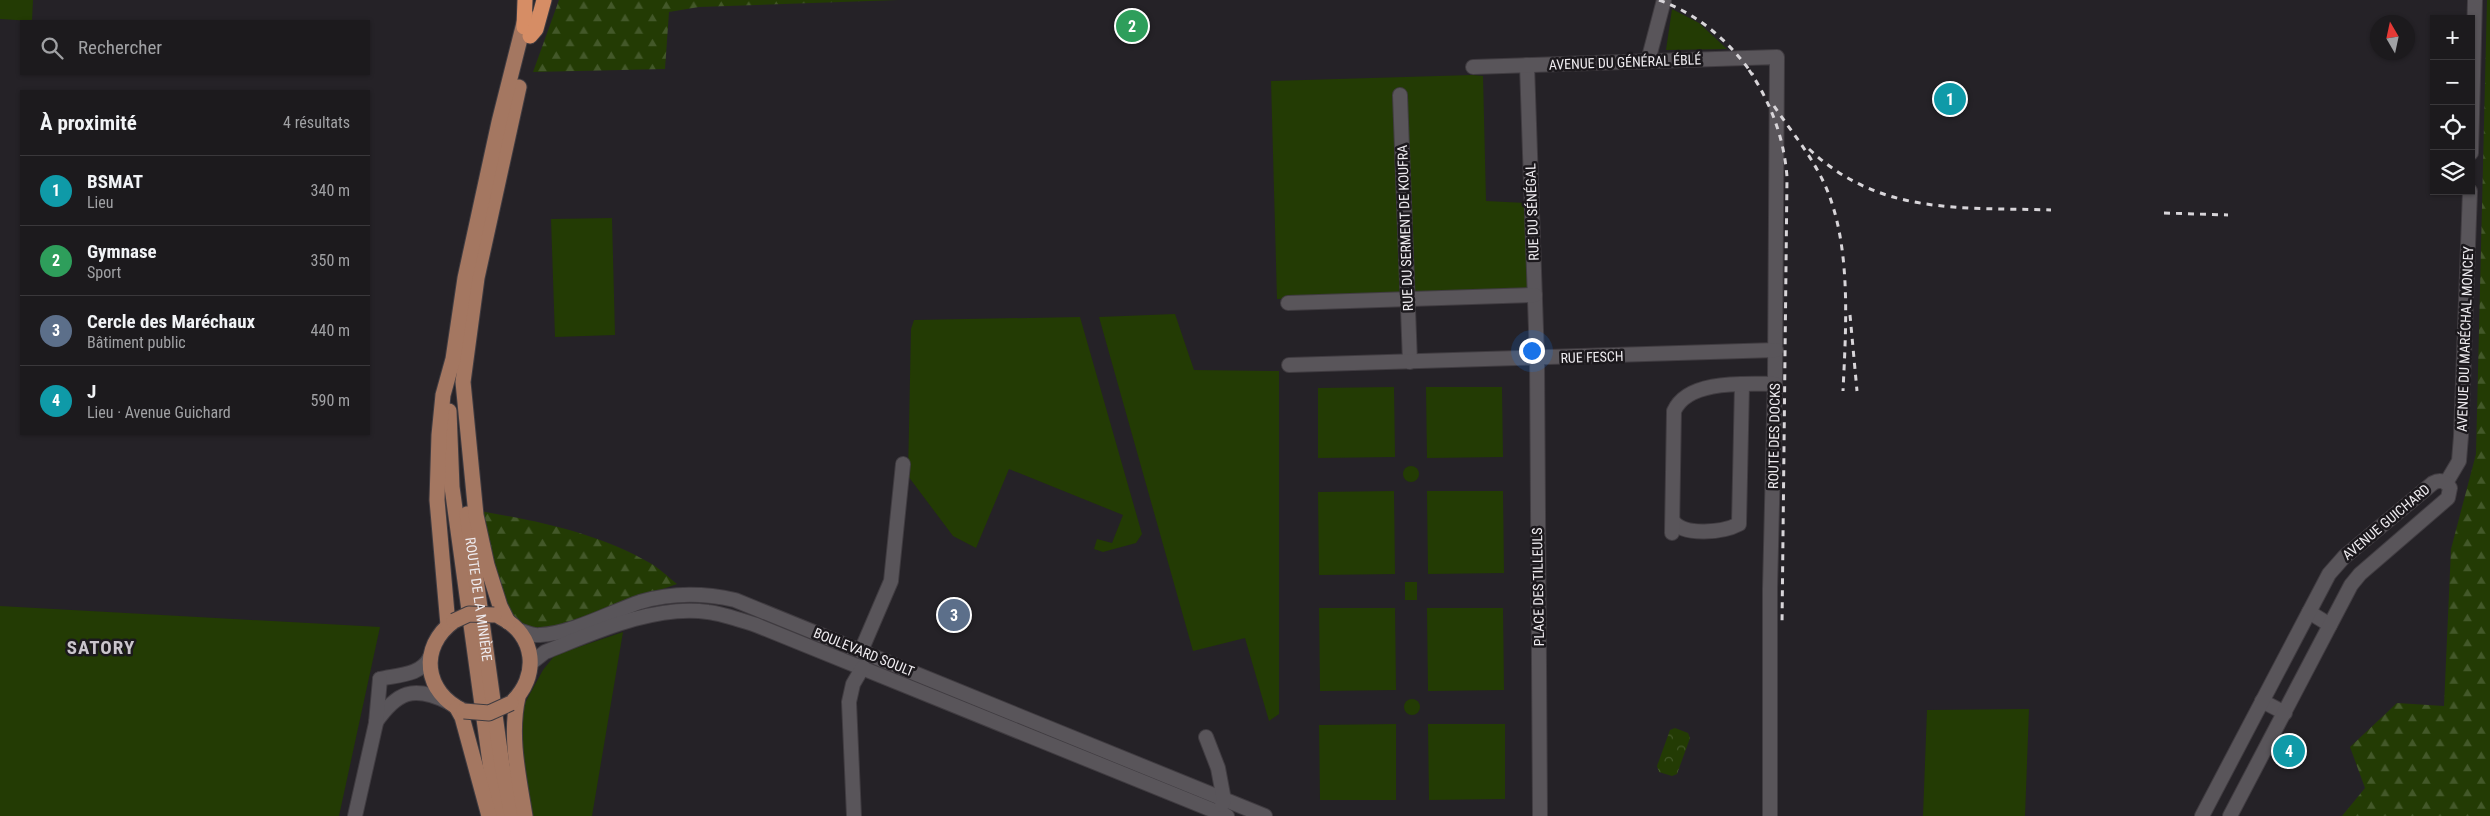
<!DOCTYPE html>
<html lang="fr">
<head>
<meta charset="utf-8">
<style>
	body { margin:0; font-family:"Roboto Condensed",sans-serif; background:#252326; color:#f1f3f6 }
	.controls { position:absolute; right:15px; top:15px; display:grid; overflow:hidden; border-radius:0px; box-shadow:0 1px 4px #0004 }
	.controls button { width:45px; height:45px; display:grid; place-items:center; padding:0; border:0; border-bottom:1px solid #3a383b; background:#1c1a1d; color:#f1f3f6; font:25px sans-serif }
	.compass { position:absolute; left:2370px; top:15px; width:45px; height:45px; border-radius:50%; background:#1c1a1d; box-shadow:0 1px 4px #0004; rotate:351deg }
	.you { position:absolute; left:1531px; top:350px; width:18px; height:18px; margin:-12px; border:4px solid #fff; border-radius:50%; background:#1a73e8; box-shadow:0 0 0 8px #1a73e833 }
	.badge { display:grid; place-items:center; width:32px; height:32px; border-radius:50%; background:#acaffb; color:#fff; font-size:16px; font-weight:700 }
	.pin { position:absolute; translate:-50% -50%; border:2px solid #fff; box-shadow:0 1px 5px #0006 }
	.list { margin:0; padding:0; list-style:none }
	h2 { display:flex; justify-content:space-between; align-items:center; height:65px; margin:0; padding:0 20px; font-size:21px }
	h2 small { font-size:16px; font-weight:400; color:#a0a1a4 }
	.list li { display:grid; grid-template-columns:32px 1fr auto; gap:15px; align-items:center; box-sizing:border-box; height:70px; padding:0 20px; border-top:1px solid #3a383b }
	.list b { display:block; font-size:19px; white-space:nowrap }
	.list p { margin:0; font-size:16px; white-space:nowrap; color:#a0a1a4 }
	.list em { font-size:16px; font-style:normal; color:#a0a1a4 }
	.icon { flex:none; width:28px; height:28px; fill:none; stroke:currentColor; stroke-width:2; stroke-linecap:round; stroke-linejoin:round }
	.map { position:relative; flex:none; width:2490px; height:816px; overflow:hidden }
	.search { position:absolute; background:#1c1a1d; box-shadow:0 1px 4px #0004; left:20px; top:20px; width:350px; height:55px; display:flex; align-items:center; gap:12px; box-sizing:border-box; padding:0 18px; border-radius:0px; color:#a0a1a4; font-size:19px }
	.panel { position:absolute; background:#1c1a1d; box-shadow:0 1px 4px #0004; left:20px; top:90px; width:350px; height:345px; border-radius:0px }
	.map>svg:first-child { display:block }
</style>
</head>
<body>
<div class="map">
<svg width="2490" height="816" viewBox="0 0 2490 816">
	<defs>
		<pattern id="forest-firs" width="22" height="20" patternUnits="userSpaceOnUse" patternTransform="scale(1.25)"><rect width="22" height="20" fill="#233b04"/><path d="M5 1l3.5 6h-7zM16 11l3.5 6h-7z" fill="#435829"/></pattern>
		<pattern id="park-crowns" width="20" height="18" patternUnits="userSpaceOnUse" patternTransform="scale(1.25)"><rect width="20" height="18" fill="#233b04"/><path d="M2 6a3 3 0 1 1 6 0M12 15a3 3 0 1 1 6 0" fill="none" stroke="#435829"/></pattern>
	</defs>
	<rect width="100%" height="100%" fill="#252227"/>
	<g fill="#233b04">
		<path d="M0 0H33L32 21 0 19Z"/>
		<path d="M1672 9 1699 23 1727 49 1666 50Z"/>
		<path d="M1472 75 1483 76 1486 201 1527 203 1530 291 1277 299 1271 81Z"/>
		<path d="M612 218 615 335 555 337 551 219Z"/>
		<path d="M1175 314 1194 370 1279 371V714L1269 721 1245 638 1193 651 1099 317Z"/>
		<path d="M1080 317 1142 534 1136 543 1103 552 1094 549 1097 539 1112 543 1123 515 1009 469 976 548 953 536 908 476 911 329 914 320Z"/>
		<path d="M1394 387 1395 457 1318 458V388Z"/>
		<path d="M1426 387H1502L1503 457 1427 458Z"/>
		<circle cx="1411" cy="474" r="8"/>
		<path d="M1394 491 1395 574 1319 575 1318 492Z"/>
		<path d="M1427 491H1503L1504 573 1428 574Z"/>
		<rect x="1405" y="582" width="12" height="18"/>
		<path d="M0 606 380 627 339 816H0Z"/>
		<path d="M1319 608H1395L1396 690 1320 691Z"/>
		<path d="M1427 608H1503L1504 690 1428 691Z"/>
		<path d="M623 632 592 816H532L522 769 520 712 543 670 555 655Z"/>
		<circle cx="1412" cy="707" r="8"/>
		<path d="M2029 709 2025 816H1923L1927 710Z"/>
		<path d="M1396 724V800H1320L1319 725Z"/>
		<path d="M1428 724H1505V799L1429 800Z"/>
	</g>
	<g fill="url(#forest-firs)">
		<path d="M559 0H898L699 7 669 12 665 69 533 72Z"/>
		<path d="M2487 0H2490V816H2342L2365 788 2350 747 2397 703 2444 706 2451 549 2476 454Z"/>
		<path d="M480 511C538 521 598 533 650 563 659 568 668 577 677 584L545 630C540 629 534 629 530 627 495 615 488 542 480 511Z"/>
	</g>
	<path fill="url(#park-crowns)" d="M1675 728 1688 733 1690 738 1677 774 1672 776 1659 772 1657 766 1670 730Z"/>
	<g fill="none" stroke-linecap="round" stroke-linejoin="round">
		<defs>
			<g id="minor">
				<path d="M1648 61 1664 0"/>
				<path d="M1527 65 1537 359 1540 816"/>
				<path d="M1473 67 1777 57 1775 377 1770 589V816"/>
				<path d="M1400 95 1410 362"/>
				<path d="M2471 153 2475 0"/>
				<path d="M1288 303 1535 295"/>
				<path d="M1289 365 1776 350"/>
				<path d="M2446 483 2459 461 2461 436 2470 191"/>
				<path d="M1673 521C1684 537 1724 532 1739 524L1742 384"/>
				<path d="M1672 533 1674 411C1688 379 1746 384 1775 384"/>
				<path d="M2309 612 2330 625"/>
				<path d="M518 630C525 632 533 636 540 635 570 634 611 612 640 602 670 593 704 593 735 600L1265 816"/>
				<path d="M861 651 891 581 903 464"/>
				<path d="M531 663 545 652C593 633 655 604 708 612 724 614 740 620 756 625L1227 816"/>
				<path d="M380 679C398 675 422 675 430 657"/>
				<path d="M2262 701 2285 713"/>
				<path d="M376 722C397 692 413 685 448 702"/>
				<path d="M1206 737 1218 768 1224 800 1222 805"/>
				<path d="M355 816 376 723 380 679"/>
				<path d="M854 816 849 702 853 684 863 667"/>
				<path d="M2202 816 2329 574 2344 557 2433 483C2440 479 2446 481 2450 488L2448 498 2360 574 2351 585 2230 816"/>
			</g>
			<g id="major">
				<path d="M449 411 452 487 492 777 501 816"/>
				<path id="s1" d="M467 514 502 765 512 816"/>
				<path d="M500 617C536 634 540 677 511 703"/>
				<path d="M454 621C418 647 424 693 464 711"/>
				<path d="M508 622 500 606 487 565 476 515 463 382 477 278 519 87"/>
				<path d="M448 625 437 500 439 435 443 395 453 359 465 278 499 122 526 15"/>
				<path d="M518 697C509 736 519 778 525 816"/>
				<path d="M457 708 462 717 489 816"/>
			</g>
			<g id="highway">
				<path d="M524 27 525 0"/>
				<path d="M530 36 536 29 544 0"/>
			</g>
		</defs>
		<use href="#minor" stroke="#403c41" stroke-width="16"/>
		<use href="#major" stroke="#403c41" stroke-width="17"/>
		<use href="#highway" stroke="#403c41" stroke-width="17"/>
		<use href="#minor" stroke="#59555a" stroke-width="14"/>
		<use href="#major" stroke="#a47761" stroke-width="15"/>
		<use href="#highway" stroke="#d68d65" stroke-width="15"/>
		<g stroke="#d8d5d9" stroke-width="3" stroke-dasharray="6 6" stroke-linecap="butt">
			<path d="M1659 0C1699 15 1728 40 1753 75"/>
			<path d="M1749 70C1771 103 1784 138 1787 177L1782 626"/>
			<path d="M1774 106C1791 131 1811 155 1824 183 1852 243 1846 326 1843 391"/>
			<path d="M1809 149C1880 216 1961 207 2051 210"/>
			<path d="M2164 213 2228 215"/>
			<path d="M1850 315 1857 391"/>
		</g>
		<defs>
			<g id="major-bridge">
				<path d="M454 621 469 614 494 615"/>
				<path d="M464 711 489 713 511 703"/>
			</g>
		</defs>
		<use href="#major-bridge" stroke="#403c41" stroke-width="17" stroke-linecap="butt"/>
		<use href="#major-bridge" stroke="#a47761" stroke-width="15"/>
	</g>
	<g text-anchor="middle" dominant-baseline="central" stroke-width="5" stroke-linejoin="round" paint-order="stroke">
		<g font-size="14" fill="#efecf0" stroke="#1c191d">
			<text transform="translate(1625 62) rotate(-2)">AVENUE DU GÉNÉRAL ÉBLÉ</text>
			<text transform="translate(1532 212) rotate(-92)">RUE DU SÉNÉGAL</text>
			<text transform="translate(1405 228) rotate(-92)">RUE DU SERMENT DE KOUFRA</text>
			<text transform="translate(2465 339) rotate(-88)">AVENUE DU MARÉCHAL MONCEY</text>
			<text transform="translate(1592 357) rotate(-2)">RUE FESCH</text>
			<text transform="translate(1774 436) rotate(-89)">ROUTE DES DOCKS</text>
			<text transform="translate(2386 522) rotate(-40)">AVENUE GUICHARD</text>
			<text transform="translate(1538 587) rotate(-91)">PLACE DES TILLEULS</text>
			<text stroke="none"><textPath href="#s1" startOffset="86">ROUTE DE LA MINIÈRE</textPath></text>
			<text transform="translate(864 652) rotate(22)">BOULEVARD SOULT</text>
		</g>
		<g font-size="19" font-weight="bold" letter-spacing="1" fill="#cac5cc" stroke="#1c191d">
			<text x="101" y="647">SATORY</text>
		</g>
	</g>
</svg>
<div class="controls">
<button>+</button>
<button>−</button>
<button><svg class="icon" aria-label="locate" viewBox="0 0 24 24"><circle cx="12" cy="12" r="6"/><path d="M12 2v4M12 18v4M2 12h4M18 12h4"/></svg></button>
<button><svg class="icon" aria-label="layers" viewBox="0 0 24 24"><path d="M12 4l9 5-9 5-9-5zM3 14l9 5 9-5"/></svg></button>
</div>
<svg class="compass" viewBox="-18 -18 36 36"><path d="M0-13l5 13h-10z" fill="#e53935"/><path d="M0 13l5-13h-10z" fill="#a0a1a4"/></svg>
<div class="you"></div>
<div class="pin badge" style="left:1950px;top:99px;background:#0f9aa8">1</div>
<div class="pin badge" style="left:1132px;top:26px;background:#2e9e5b">2</div>
<div class="pin badge" style="left:954px;top:615px;background:#5c6f8a">3</div>
<div class="pin badge" style="left:2289px;top:751px;background:#0f9aa8">4</div>
<div class="search"><svg class="icon" aria-label="search" viewBox="0 0 24 24"><circle cx="10" cy="10" r="6"/><path d="M15 15l6 6"/></svg>Rechercher</div>
<section class="panel">
<h2>À proximité<small>4 résultats</small></h2>
<ul class="list">
<li><span class="badge" style="background:#0f9aa8">1</span><div><b>BSMAT</b><p>Lieu</p></div><em>340 m</em></li>
<li><span class="badge" style="background:#2e9e5b">2</span><div><b>Gymnase</b><p>Sport</p></div><em>350 m</em></li>
<li><span class="badge" style="background:#5c6f8a">3</span><div><b>Cercle des Maréchaux</b><p>Bâtiment public</p></div><em>440 m</em></li>
<li><span class="badge" style="background:#0f9aa8">4</span><div><b>J</b><p>Lieu · Avenue Guichard</p></div><em>590 m</em></li>
</ul>
</section>
</div>
</body>
</html>
